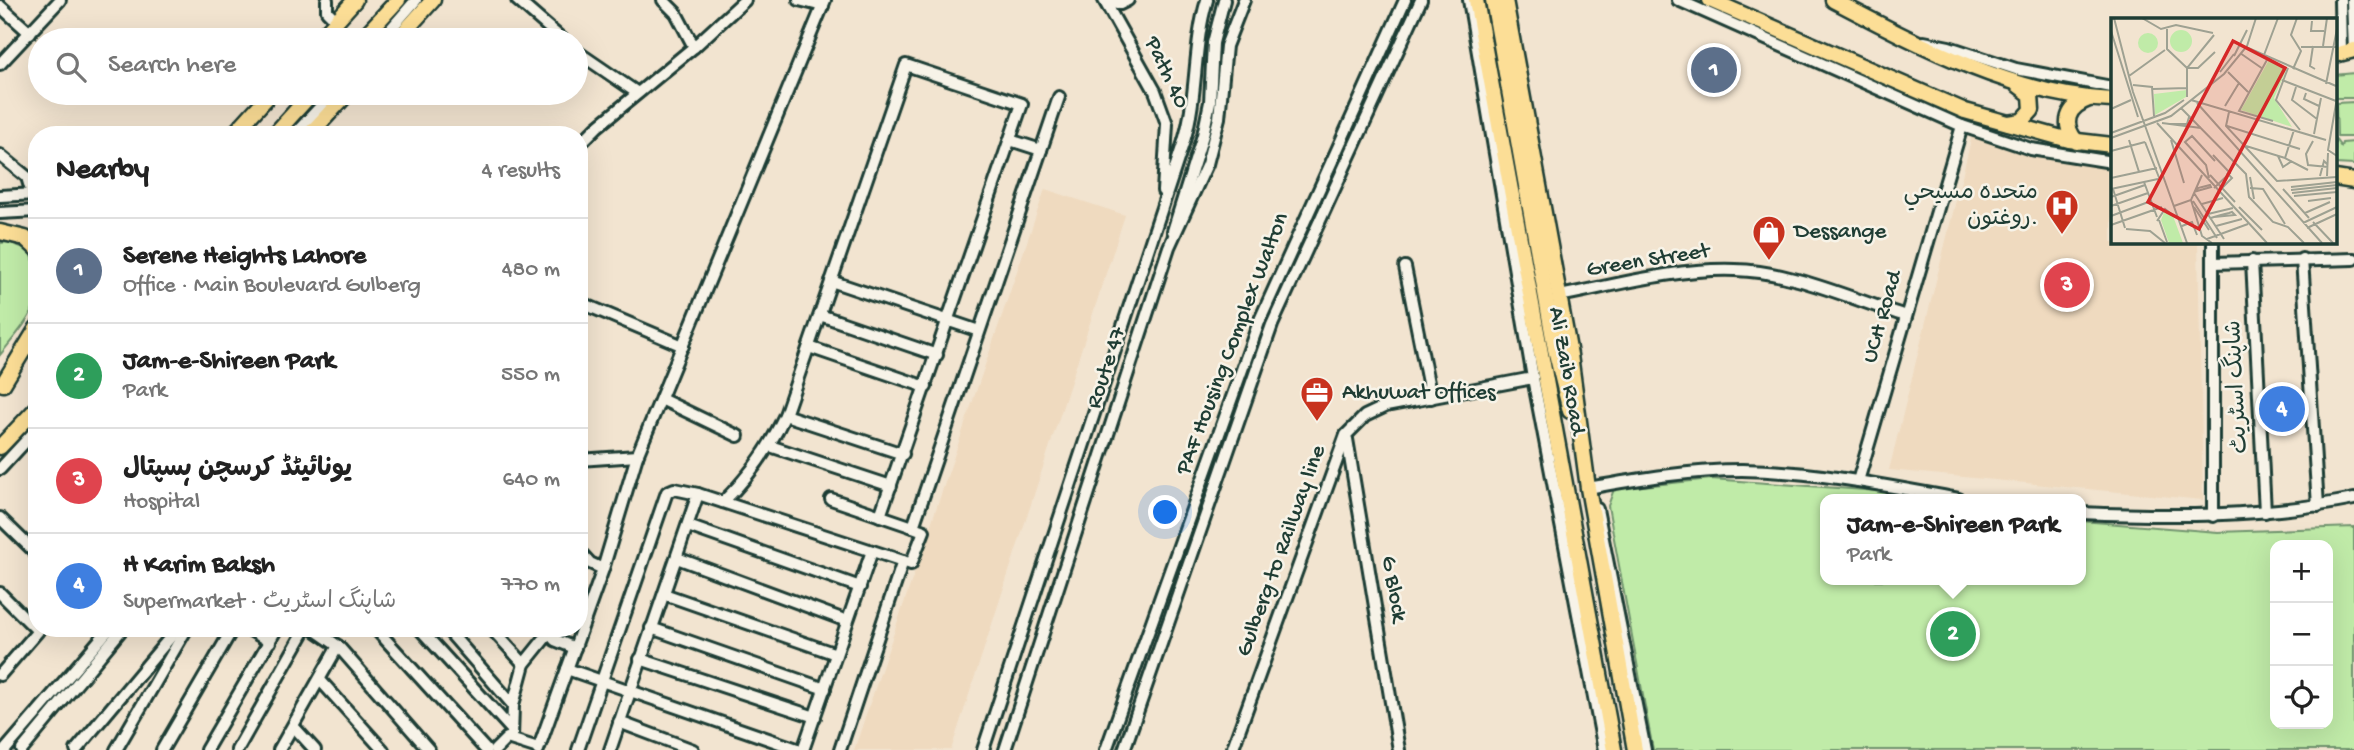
<!DOCTYPE html>
<html lang="en">
<head>
<meta charset="utf-8">
<style>
	body { margin:0; font-family:"Gochi Hand","Playpen Sans Arabic",sans-serif; background:#f6f6f6; color:#222 }
	.controls { position:absolute; right:21px; bottom:21px; display:grid; overflow:hidden; border-radius:14px; box-shadow:0 7px 28px #0002 }
	.controls button { width:63px; height:63px; display:grid; place-items:center; padding:0; border:0; border-bottom:2px solid #e0e0e0; background:#fff; color:#222; font:35px sans-serif }
	.you { position:absolute; left:1166px; top:513px; width:24px; height:24px; margin:-18px; border:5px solid #fff; border-radius:50%; background:#1a73e8; box-shadow:0 0 0 10px #1a73e833 }
	.badge { display:grid; place-items:center; width:46px; height:46px; border-radius:50%; background:#c8321e; color:#fff; font-size:23px; font-weight:700 }
	.pin { position:absolute; translate:-50% -50%; border:4px solid #fff; box-shadow:0 2px 7px #0006 }
	.popup { position:absolute; left:1820px; top:494px; width:266px; height:91px; box-sizing:border-box; display:grid; place-content:center; border-radius:14px; background:#fff; filter:drop-shadow(0 2px 5px #0005); font-size:23px; white-space:nowrap; color:#767676 }
	.popup b { font-size:26px; color:#222 }
	.popup::after { content:''; position:absolute; left:50%; top:100%; margin-left:-14px; border:14px solid transparent; border-top-color:#fff }
	.list { margin:0; padding:0; list-style:none }
	h2 { display:flex; justify-content:space-between; align-items:center; height:91px; margin:0; padding:0 28px; font-size:30px }
	h2 small { font-size:23px; font-weight:400; color:#767676 }
	.list li { display:grid; grid-template-columns:46px 1fr auto; gap:21px; align-items:center; box-sizing:border-box; height:105px; padding:0 28px; border-top:2px solid #e0e0e0 }
	.list b { display:block; font-size:26px; white-space:nowrap }
	.list p { margin:0; font-size:23px; white-space:nowrap; color:#767676 }
	.list em { font-size:23px; font-style:normal; color:#767676 }
	.icon { flex:none; width:38px; height:38px; fill:none; stroke:currentColor; stroke-width:2; stroke-linecap:round; stroke-linejoin:round }
	.map { position:relative; flex:none; width:2354px; height:750px; overflow:hidden }
	.search { position:absolute; background:#fff; box-shadow:0 7px 28px #0002; left:28px; top:28px; width:560px; height:77px; display:flex; align-items:center; gap:18px; box-sizing:border-box; padding:0 24px; border-radius:38px; color:#767676; font-size:26px }
	.panel { position:absolute; background:#fff; box-shadow:0 7px 28px #0002; left:28px; top:126px; width:560px; height:511px; border-radius:28px }
	.map>svg:first-child { display:block }
</style>
</head>
<body>
<div class="map">
<svg width="2354" height="750" viewBox="0 0 2354 750">
	<rect width="100%" height="100%" fill="#f2e4d0"/>
	<filter id="ink" filterUnits="userSpaceOnUse"><feTurbulence type="fractalNoise" baseFrequency=".0143" numOctaves="2"/><feDisplacementMap in="SourceGraphic" scale="14" xChannelSelector="R" yChannelSelector="G"/><feConvolveMatrix kernelMatrix="1 2 1 2 8 2 1 2 1" color-interpolation-filters="sRGB"/></filter>
	<g filter="url(#ink)">
		<g fill="#efdabf">
			<path d="M1973 132 2055 160 2112 168V242H2198L2203 500 1889 470Z"/>
			<path d="M1045 189 1125 215 951 750H854Z"/>
		</g>
		<g fill="#c0eba8" stroke="#70946e" stroke-width="2" fill-rule="evenodd">
			<path d="M2354 73V98H2335V75Z"/>
			<path d="M2354 102V137H2337L2336 103Z"/>
			<path d="M2335 139 2341 147 2342 143 2354 142V165L2335 164Z"/>
			<path d="M9 242 29 250C49 301 31 316 0 355V243Z"/>
			<path d="M1711 479 1879 491 1927 499H1825V580H2081V521L2218 532 2354 527V750H1653L1608 506 1614 489ZM2275 545H2328V724H2275Z"/>
		</g>
		<g fill="none" stroke-linecap="round" stroke-linejoin="round">
			<defs>
				<g id="minor">
					<path d="M327 0V11L337 21"/>
					<path d="M517 0 563 40"/>
					<path d="M663 0 676 13 694 47"/>
					<path d="M799 0 823 6"/>
					<path d="M1104 0 1155 91 1167 124 1163 191"/>
					<path d="M1469 0 1533 378 1604 750"/>
					<path d="M1678 0 1962 126 2031 149 2112 162"/>
					<path d="M2340 0 2341 53"/>
					<path d="M2352 0 2354 50"/>
					<path d="M1106 3 1120 4 1128 0"/>
					<path d="M0 6 30 33"/>
					<path d="M381 40 416 0"/>
					<path d="M1924 42 1949 47 2016 69 2112 87"/>
					<path d="M576 51 636 92"/>
					<path d="M0 64 60 0"/>
					<path d="M294 135 333 93"/>
					<path d="M1010 140 1041 150"/>
					<path d="M579 145 597 127 694 47 745 0"/>
					<path d="M0 155 27 177 32 194"/>
					<path d="M0 196 36 194"/>
					<path d="M0 213 37 211"/>
					<path d="M1173 231 1203 135 1210 102 1213 43 1224 0"/>
					<path d="M2302 259 2318 506"/>
					<path d="M2252 261 2265 512"/>
					<path d="M2213 263 2354 259"/>
					<path d="M1405 267 1431 398"/>
					<path d="M831 281 979 331"/>
					<path d="M1559 296C1616 285 1676 268 1735 270 1792 271 1851 299 1906 316"/>
					<path d="M579 302 683 346"/>
					<path d="M820 315 937 355"/>
					<path d="M809 347 926 387"/>
					<path d="M661 399 738 436"/>
					<path d="M785 415 903 454"/>
					<path d="M1347 439 1399 750"/>
					<path d="M770 446 891 486"/>
					<path d="M579 460 637 456"/>
					<path d="M0 469 37 429"/>
					<path d="M1858 481 1962 126"/>
					<path d="M1591 494 1588 488C1638 479 1691 470 1742 470 1815 471 1888 486 1959 499"/>
					<path d="M831 499 913 527"/>
					<path d="M723 502C750 476 769 449 785 415L906 65 1022 104 880 516"/>
					<path d="M1597 509 1645 750"/>
					<path d="M2081 513C2173 517 2263 517 2354 499"/>
					<path d="M2213 516V242"/>
					<path d="M0 518 37 554"/>
					<path d="M688 526 860 587"/>
					<path d="M579 551 590 563 603 569"/>
					<path d="M677 558 847 621"/>
					<path d="M0 593 38 631 0 675"/>
					<path d="M664 594 836 654"/>
					<path d="M247 628 270 642"/>
					<path d="M312 628 338 646 429 750"/>
					<path d="M375 628 486 750"/>
					<path d="M419 628 511 729"/>
					<path d="M446 628 513 705 512 738"/>
					<path d="M491 628 524 664"/>
					<path d="M651 628 825 689"/>
					<path d="M640 659 815 717"/>
					<path d="M567 669 800 750"/>
					<path d="M320 680 383 750"/>
					<path d="M513 705 524 664 549 633 555 640 575 648"/>
					<path d="M619 722 693 750"/>
					<path d="M294 727 315 750"/>
					<path d="M5 750 110 628"/>
					<path d="M22 750 123 628"/>
					<path d="M76 750 178 628"/>
					<path d="M116 750 187 628"/>
					<path d="M162 750 233 628"/>
					<path d="M206 750 277 628"/>
					<path d="M237 750 306 628"/>
					<path d="M279 750 338 646"/>
					<path d="M495 750 507 738 538 748"/>
					<path d="M538 750 603 569 637 456 825 0"/>
					<path d="M578 750 667 492 674 489 698 494 903 561"/>
					<path d="M610 750 698 494"/>
					<path d="M803 750 872 551"/>
					<path d="M840 750 903 561 911 564 924 531 913 527 1059 97"/>
					<path d="M983 750 1184 141C1198 95 1193 46 1207 0"/>
					<path d="M1005 750 1169 247 1207 164 1219 118 1226 46 1244 0"/>
					<path d="M1106 750 1259 322 1405 0"/>
					<path d="M1124 750 1272 325 1421 0"/>
					<path d="M1232 750 1346 435 1365 416 1386 406 1533 378"/>
				</g>
				<g id="major">
					<path d="M1476 0 1614 750"/>
					<path d="M1493 0 1555 349 1570 411"/>
					<path d="M1505 0 1570 355 1588 488 1635 750"/>
					<path d="M1710 0 1965 111 2069 140 2112 145"/>
					<path d="M1833 0C1919 45 2014 96 2112 100"/>
					<path d="M319 40 355 0"/>
					<path d="M361 40 398 0"/>
					<path d="M397 40 433 0"/>
					<path d="M2335 55 2354 50"/>
					<path d="M2009 123 2022 121 2032 110 2031 95 2018 85"/>
					<path d="M233 135 271 93"/>
					<path d="M274 135 312 93"/>
					<path d="M309 135 348 93"/>
					<path d="M2077 142C2061 124 2067 107 2089 99"/>
					<path d="M2335 178 2354 181"/>
					<path d="M0 232 25 238 37 249"/>
					<path d="M3 384 37 328"/>
					<path d="M0 447 37 408"/>
				</g>
			</defs>
			<use href="#minor" stroke="#1f3d34" stroke-width="16"/>
			<use href="#major" stroke="#1f3d34" stroke-width="19"/>
			<use href="#minor" stroke="#f7f3e8" stroke-width="10"/>
			<use href="#major" stroke="#fcde96" stroke-width="14"/>
		</g>
	</g>
	<defs>
		<symbol id="hospital-pin" viewBox="-11 -11 22 30"><path d="M0 17L-7.5 6A9.5 9.5 0 1 1 7.5 6Z" fill="#c8321e" stroke="#f7f3e8"/><path d="M-5-5h3v3.5h4V-5h3V5h-3V1.5h-4V5h-3Z" fill="#fff"/></symbol>
		<symbol id="shop-pin" viewBox="-11 -11 22 30"><path d="M0 17L-7.5 6A9.5 9.5 0 1 1 7.5 6Z" fill="#c8321e" stroke="#f7f3e8"/><path d="M-5-2.5h2.3a2.7 3.5 0 0 1 5.4 0H5L5.5 6h-11ZM-1.5-2.5h3a1.5 2.3 0 0 0-3 0Z" fill="#fff"/></symbol>
		<symbol id="office-pin" viewBox="-11 -11 22 30"><path d="M0 17L-7.5 6A9.5 9.5 0 1 1 7.5 6Z" fill="#c8321e" stroke="#f7f3e8"/><path d="M-6-3h4V-5.5h4V-3h4V5H-6ZM-1-4.5V-3h2v-1.5ZM-6 0V1H6V0Z" fill="#fff"/></symbol>
	</defs>
	<g fill-rule="evenodd">
		<use href="#hospital-pin" x="2043" y="187" width="38" height="52"/>
		<use href="#shop-pin" x="1750" y="213" width="38" height="52"/>
		<use href="#office-pin" x="1298" y="374" width="38" height="52"/>
	</g>
	<g text-anchor="middle" dominant-baseline="central" stroke-width="5" stroke-linejoin="round" paint-order="stroke">
		<g font-size="23" fill="#1f3d34" stroke="#f7f3e8">
			<text transform="translate(1166 73) rotate(65)">Path 40</text>
			<text transform="translate(1648 261) rotate(-9)">Green Street</text>
			<text transform="translate(1883 317) rotate(-74)">UCH Road</text>
			<text transform="translate(1233 344) rotate(-69)">PAF Housing Complex Walton</text>
			<text transform="translate(1107 368) rotate(-72)">Route 47</text>
			<text transform="translate(1566 371) rotate(80)">Ali Zaib Road</text>
			<text transform="translate(2238 387) rotate(-93)">شاپنگ اسٹریٹ</text>
			<text transform="translate(1282 551) rotate(-70)">Gulberg to Railway line</text>
			<text transform="translate(1393 589) rotate(80)">G Block</text>
		</g>
		<g font-size="23" fill="#1f3d34" stroke="#f7f3e8" text-anchor="start">
			<text x="2038" y="193" text-anchor="end">متحده مسیحي<tspan x="2038" dy="26">روغتون.</tspan></text>
			<text x="1794" y="232">Dessange</text>
			<text x="1342" y="393">Akhuwat Offices</text>
		</g>
	</g>
	<g transform="translate(2111 18)">
		<rect width="226" height="226" fill="#f2e4d0"/>
		<path d="M59 23a11 11 0 1 1 22 0a11 11 0 1 1-22 0ZM27 25a10 10 0 1 1 20 0a10 10 0 1 1-20 0ZM158 42 176 50 163 80 181 109 130 92ZM76 72 75 79 44 97 43 76ZM54 192 62 198 72 225H58L50 202Z" fill="#c0eba8"/>
		<path fill="none" stroke="#9ea192" stroke-width="2" d="M3 0 22 74 76 225M31 0 50 11 65 7 102 15M201 3 200 13H213M56 11V31L76 50H87L104 34M0 13 27 99M202 28 199 48 204 51M212 28 216 0M135 29 225 68M190 29H226M129 35 152 51M153 37 167 0M123 38 136 12M157 40 128 93 162 103M177 50 165 82 189 112M182 51 190 33 180 17 186 0M109 54 123 36M117 54 137 74M18 58 54 32M171 62 225 83M215 66 226 11M22 67 41 69 43 98M185 69 181 82 206 101M42 71 76 70M195 75 193 81 208 88M76 79V50L103 17M226 80 217 132 226 138M80 82 215 122M86 85 211 225M114 88 128 65M70 90 135 156 138 179 162 204 177 209 193 225M0 91 20 82M118 94 115 108 166 163 226 159M46 105 156 225M51 105 90 110M58 106H76L78 99M116 108 189 131M0 115 54 95 73 82M203 116 210 80M0 120 60 98 113 56 136 28 145 0M18 122 28 154M60 122 73 165M202 123 195 136 197 147 217 149M34 124 49 162M135 128 174 140 183 112M0 133 34 124M102 137 119 155 103 170M167 138 172 149 181 143M174 140 197 152M99 157 124 184M209 158 213 143 217 147M216 158 217 135M139 159 143 181M0 160 46 150M98 160 95 147 74 124 81 118 104 143M33 164 46 199M99 167 100 169 86 173 87 170ZM180 169 226 164M111 170 121 160 116 155M139 170 152 171 174 206M0 171 47 161M2 171 14 210M172 171 198 200M180 172 226 167M83 175 113 221M181 175 226 170M183 178 226 174M0 179 34 167M80 182 91 218 101 225M82 183 106 220M197 183 220 180M91 186 112 180M0 188 37 175M63 188 80 182 91 157M83 189 98 212M128 189 151 212M194 195 219 184M97 196 122 190M0 198 40 183M100 200 103 199 110 197 118 195 121 194 124 197 103 199M48 202 56 224M46 203 54 191 63 198M202 204 222 225M192 205 226 189M0 207 51 189M71 208 81 204 86 217M105 208 131 201M196 210 226 196M15 211 39 213 54 225M96 221 137 206"/>
		<path fill="#d62828" fill-opacity="0.15" stroke="#d62828" stroke-width="3.5" d="M122 23 174 50 88 211 37 184Z"/>
		<rect width="226" height="226" fill="none" stroke="#1f3d34" stroke-width="3.5"/>
	</g>
</svg>
<div class="controls">
<button>+</button>
<button>−</button>
<button><svg class="icon" aria-label="locate" viewBox="0 0 24 24"><circle cx="12" cy="12" r="6"/><path d="M12 2v4M12 18v4M2 12h4M18 12h4"/></svg></button>
</div>
<div class="you"></div>
<div class="pin badge" style="left:1714px;top:70px;background:#5c6f8a">1</div>
<div class="pin badge" style="left:1953px;top:634px;background:#2e9e5b">2</div>
<div class="popup"><b>Jam-e-Shireen Park</b>Park</div>
<div class="pin badge" style="left:2067px;top:285px;background:#e0444e">3</div>
<div class="pin badge" style="left:2282px;top:409px;background:#3f7fe0">4</div>
<div class="search"><svg class="icon" aria-label="search" viewBox="0 0 24 24"><circle cx="10" cy="10" r="6"/><path d="M15 15l6 6"/></svg>Search here</div>
<section class="panel">
<h2>Nearby<small>4 results</small></h2>
<ul class="list">
<li><span class="badge" style="background:#5c6f8a">1</span><div><b>Serene Heights Lahore</b><p>Office · Main Boulevard Gulberg</p></div><em>480 m</em></li>
<li><span class="badge" style="background:#2e9e5b">2</span><div><b>Jam-e-Shireen Park</b><p>Park</p></div><em>550 m</em></li>
<li><span class="badge" style="background:#e0444e">3</span><div><b>یونائیٹڈ کرسچن ہسپتال</b><p>Hospital</p></div><em>640 m</em></li>
<li><span class="badge" style="background:#3f7fe0">4</span><div><b>H Karim Baksh</b><p>Supermarket · شاپنگ اسٹریٹ</p></div><em>770 m</em></li>
</ul>
</section>
</div>
</body>
</html>
